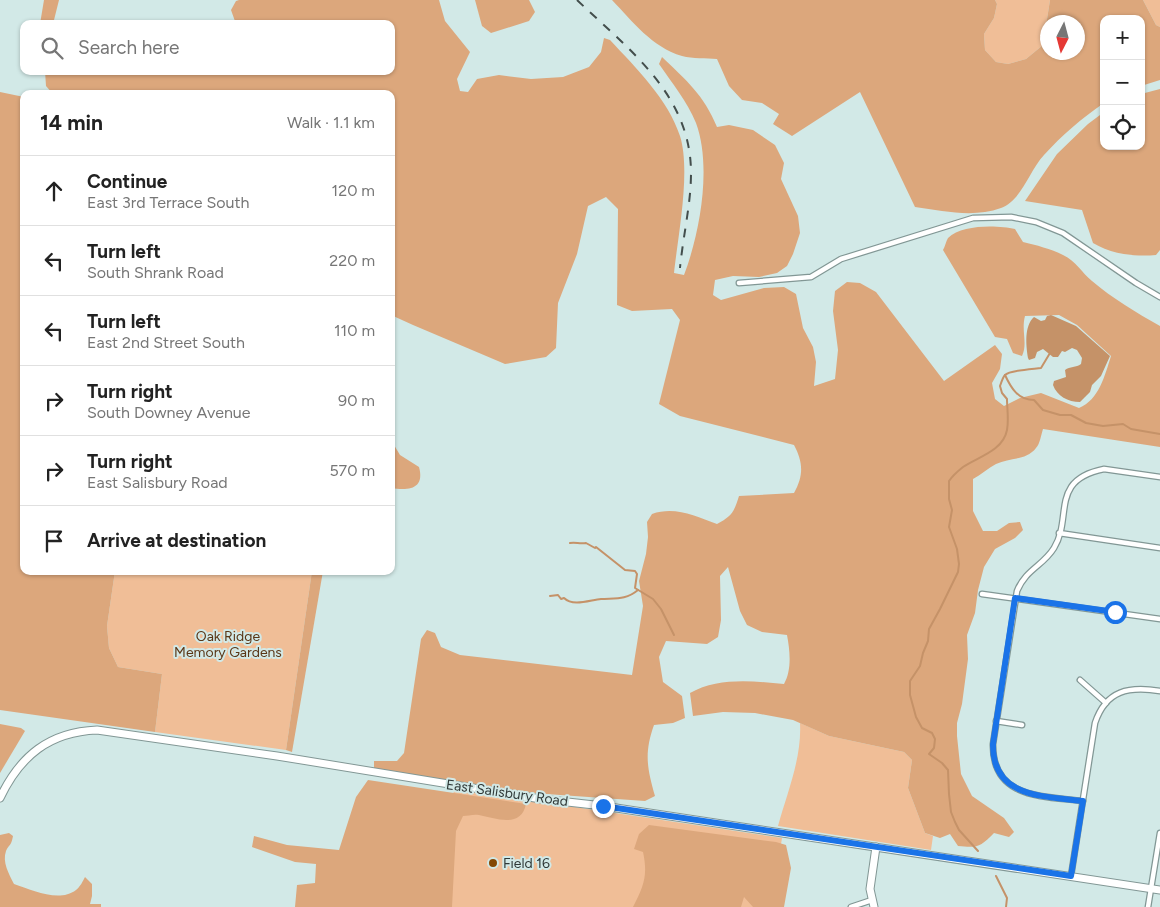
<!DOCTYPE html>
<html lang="en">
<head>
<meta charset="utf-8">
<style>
	body { margin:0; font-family:Figtree,sans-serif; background:#f2f2f2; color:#222 }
	.controls { position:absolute; right:15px; top:15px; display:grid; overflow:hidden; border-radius:10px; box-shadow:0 1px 4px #0004 }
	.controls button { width:45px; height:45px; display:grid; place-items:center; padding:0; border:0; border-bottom:1px solid #e0e0e0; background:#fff; color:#222; font:25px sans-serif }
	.compass { position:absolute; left:1040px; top:15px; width:45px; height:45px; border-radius:50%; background:#fff; box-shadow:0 1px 4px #0004; rotate:186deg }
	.stop { position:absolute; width:15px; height:15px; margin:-11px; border:4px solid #1a73e8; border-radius:50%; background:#fff }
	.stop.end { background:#1a73e8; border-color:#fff; box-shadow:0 1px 5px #0008 }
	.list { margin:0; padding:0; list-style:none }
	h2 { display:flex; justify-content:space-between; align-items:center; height:65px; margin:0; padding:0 20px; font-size:21px }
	h2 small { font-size:16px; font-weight:400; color:#767676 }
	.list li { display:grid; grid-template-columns:32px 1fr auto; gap:15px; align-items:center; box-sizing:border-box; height:70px; padding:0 20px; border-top:1px solid #e0e0e0 }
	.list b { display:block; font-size:19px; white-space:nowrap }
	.list p { margin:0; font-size:16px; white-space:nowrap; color:#767676 }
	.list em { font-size:16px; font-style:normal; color:#767676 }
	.icon { flex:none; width:28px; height:28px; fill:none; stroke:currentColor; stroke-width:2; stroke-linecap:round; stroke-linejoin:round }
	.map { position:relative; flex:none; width:1160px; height:907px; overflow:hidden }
	.search { position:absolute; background:#fff; box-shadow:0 1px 4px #0004; left:20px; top:20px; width:375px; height:55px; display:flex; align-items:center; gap:12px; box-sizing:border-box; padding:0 18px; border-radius:10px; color:#767676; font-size:19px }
	.panel { position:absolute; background:#fff; box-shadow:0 1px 4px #0004; left:20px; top:90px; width:375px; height:485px; border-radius:10px }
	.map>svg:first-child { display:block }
</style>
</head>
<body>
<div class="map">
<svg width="1160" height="907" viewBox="0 0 1160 907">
	<rect width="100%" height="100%" fill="#d2e9e7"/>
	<g fill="#f0be97">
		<path d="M995 0H1050L1043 45 1026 59 1008 64 996 62 985 50 984 34 994 18 997 4Z"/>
		<path d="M1143 0H1160V27L1156 25Z"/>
		<path d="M115 571H312L286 750 155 732 162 674 118 667 109 648 107 626Z"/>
		<path d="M800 723 829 736 904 752 912 760 908 788 925 833 933 836 931 850 778 826C787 793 802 758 800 723Z"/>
		<path d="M454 789 782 838 771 907H439Z"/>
	</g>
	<g fill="#dca77c" fill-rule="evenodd">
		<path d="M44 0H59L53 24H40Z"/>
		<path d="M239 0H439L445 21 470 52 457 79 460 91 468 92 477 79 499 75 531 79 563 77 589 67 601 52 604 38 610 40C636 68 668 99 680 136 691 171 678 235 674 273L684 275C700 233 712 166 696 123 687 101 672 83 659 64L662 57C686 80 704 95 717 127L729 125 753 130 775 145 784 163 781 179 798 216 800 233 793 254 787 266 777 273 759 277 733 276 715 280 713 295 721 300 764 288 784 287 796 294 803 328 813 347 816 362 814 386 835 379 838 350 833 311 835 291 847 282 860 283 876 292 944 381 995 345 1002 354 1000 369 992 383 995 399 1004 406 1020 398 1041 393 1079 408C1099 400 1105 375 1111 356L1077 325 1059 315 1025 316C1021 331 1028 343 1022 356L1013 353 1007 339 995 337 943 250C945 247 946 241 948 238 962 224 998 225 1015 229L1023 242C1036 245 1051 249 1063 255 1076 261 1082 273 1092 281 1112 298 1137 313 1160 326V447L1043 429C1041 435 1040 444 1036 448 1026 461 1010 457 996 464 988 468 981 475 973 479V511L983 531H997L1009 523 1020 522 1023 530 1015 538 995 549 984 567 978 590 975 613 967 635 968 659 962 704 957 723V736L961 774 972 796 1004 818 1014 832 1009 837 994 833C980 847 978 848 958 846L950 834 940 838 925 833 908 788 912 760 904 752 829 736 793 720 755 713 723 712 693 716 690 693C718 677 753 681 784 684 792 670 790 651 787 635L762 632 747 625 740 611 728 567 720 576 721 620 718 637 707 644 666 641 659 657 663 682 682 696 685 718 673 723 654 725C644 753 647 768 655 796L645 801 532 793 374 770V761H397L404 753 421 639 427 630 435 633 441 647 460 655 632 675 643 606 639 581 646 554 648 537 647 522 652 514C675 506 695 516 717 524 732 516 734 512 739 496L794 493C804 475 803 462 794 445L680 416 659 404 680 320 672 309 632 311 617 305 618 209 606 197 588 206 577 254 558 303 556 348 546 357 505 364 413 325 391 315V94H53L46 86 45 71H391V24H236L231 10 236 1Z"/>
		<path d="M475 0H529L535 12 529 21 491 33 482 26Z"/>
		<path d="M612 0H995L997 4 994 18 984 34 985 50 996 62 1008 64 1026 59 1043 45 1050 0H1143L1156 25 1160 27V80L1141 86V19H1104V103C1082 118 1062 135 1044 155 1029 171 1022 200 1001 208 973 218 944 211 915 207L860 92 792 136 773 124 779 114 762 103 742 100 729 86 717 59C706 58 693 59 682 56 652 47 633 22 612 0ZM1048 22H1078V52H1048Z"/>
		<path d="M1160 89V250L1156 255C1135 257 1111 254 1093 243L1082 210 1025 201 1057 154 1088 124 1104 112V146H1141V94Z"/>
		<path d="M0 92 24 97V571H115L107 626 109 648 118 667 162 674 155 732 0 710Z"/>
		<path d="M391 440 400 455 419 467C425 489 409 491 391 488Z"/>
		<path d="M312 571H323L292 752 286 750Z"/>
		<path d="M0 724 21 728 25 731 0 773Z"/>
		<path d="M368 780 526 804C521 829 495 818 479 815 473 814 468 816 463 816L456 831 452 907H295L297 885 315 883 316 864 295 862 252 847 254 836 287 845 339 850 356 797Z"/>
		<path d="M649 825 776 842 786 845 791 868 784 907H753L744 897 741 907H633C644 886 648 875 643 852L634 849 639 834Z"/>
		<path d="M9 833 13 836C11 847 9 844 6 851 2 862 9 874 14 884 32 890 59 903 76 890 80 887 83 881 85 877L92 884V896L90 904H101V907H0V835Z"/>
	</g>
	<path fill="#c59268" d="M1051 315 1076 326 1110 356 1101 376 1092 385 1090 392 1080 402C1068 402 1057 396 1053 385L1054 381 1066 377 1065 370C1070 366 1076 368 1081 364L1082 358 1077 350 1072 348 1065 352 1062 351 1058 357H1053L1043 349 1037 352 1035 358 1029 360 1028 358C1026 345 1024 326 1034 317L1041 321 1045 320 1047 316Z"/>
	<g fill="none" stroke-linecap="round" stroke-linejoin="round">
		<g stroke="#c59268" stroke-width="2">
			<path d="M1005 375C1011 388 1018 400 1034 400L1043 410 1060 415H1071L1086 423 1103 426 1123 424 1131 429 1160 434"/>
			<path d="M570 543C576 542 579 544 586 543L595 548 596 547 625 570 635 571 637 574 635 588 653 599 661 609 674 635"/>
			<path d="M550 596 558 595 561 599 564 598C573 607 590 600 601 599 616 598 626 600 638 590"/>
			<path d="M978 851 959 830 955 822 951 812 949 794 948 770 942 763 929 754 934 748 935 739 932 733 922 728 916 717 910 695V681L920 666 923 653 928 641 929 629 940 609 958 572 959 564 957 549 949 527 952 510 949 499V481C953 475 958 471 963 467 978 457 1003 451 1007 430 1009 420 1007 408 1007 399L1002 393 1000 386C1001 383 1003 377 1005 375 1010 370 1034 369 1041 368L1050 353"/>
			<path d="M996 876 1007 898 1006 907"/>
		</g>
		<defs>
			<g id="street">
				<path d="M739 283 811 277 841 259 973 218 1011 217 1036 222 1063 233 1136 283 1160 297"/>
				<path d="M1059 533 1160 548"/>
				<path d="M982 594 1160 619"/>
				<path d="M1080 680 1106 703"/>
				<path d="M996 721 1022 725"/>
				<path d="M1083 801C1043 796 992 799 993 744L1017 591C1026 569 1043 566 1054 548 1073 517 1049 480 1104 469L1160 477"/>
				<path d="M1071 876 1095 723C1106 690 1129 686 1160 691"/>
				<path d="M851 907 872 900"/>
				<path d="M1148 907 1160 833"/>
			</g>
			<g id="secondary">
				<path d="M0 798C20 756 49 732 97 730L277 756 541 799 603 806 1160 890"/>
				<path d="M874 907 870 889 876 847"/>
			</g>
		</defs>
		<use href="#street" stroke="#829795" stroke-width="7"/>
		<use href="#secondary" stroke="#829795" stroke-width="9"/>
		<use href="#street" stroke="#fff" stroke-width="4.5"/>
		<use href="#secondary" stroke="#fff" stroke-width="7"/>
		<path stroke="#434e4c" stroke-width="2" stroke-dasharray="9 9" stroke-linecap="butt" d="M577 0C628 49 691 94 691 173 691 204 683 236 680 268"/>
	</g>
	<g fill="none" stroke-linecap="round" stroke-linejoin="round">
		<path stroke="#1a73e8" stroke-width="6" d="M603 806 1071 876 1083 801C1043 796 992 798 993 744L1015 598 1115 612"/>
	</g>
	<circle fill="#844803" stroke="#d2e9e7" stroke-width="2" cx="493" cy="863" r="5"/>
	<g text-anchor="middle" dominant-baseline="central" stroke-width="4" stroke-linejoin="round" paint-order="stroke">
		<g font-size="14" fill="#5a3616" stroke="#d2e9e7">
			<text x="228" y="636">Oak Ridge<tspan x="228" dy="16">Memory Gardens</tspan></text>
		</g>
		<g font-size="14" fill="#303938" stroke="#d2e9e7">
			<text transform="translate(507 793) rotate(8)">East Salisbury Road</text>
		</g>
		<g font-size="14" fill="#303938" stroke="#d2e9e7" text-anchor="start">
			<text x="503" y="863">Field 16</text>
		</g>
	</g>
</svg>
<div class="controls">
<button>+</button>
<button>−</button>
<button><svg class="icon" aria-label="locate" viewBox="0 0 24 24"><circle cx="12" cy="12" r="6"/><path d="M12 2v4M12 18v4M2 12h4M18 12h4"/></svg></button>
</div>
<svg class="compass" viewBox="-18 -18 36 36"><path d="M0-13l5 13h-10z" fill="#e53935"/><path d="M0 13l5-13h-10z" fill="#767676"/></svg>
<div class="stop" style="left:1115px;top:612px"></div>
<div class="stop end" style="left:603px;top:806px"></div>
<div class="search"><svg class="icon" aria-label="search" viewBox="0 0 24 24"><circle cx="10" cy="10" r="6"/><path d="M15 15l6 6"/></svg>Search here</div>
<section class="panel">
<h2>14 min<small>Walk · 1.1 km</small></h2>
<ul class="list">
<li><svg class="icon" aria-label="ahead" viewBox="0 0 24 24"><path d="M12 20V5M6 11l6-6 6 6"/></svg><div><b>Continue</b><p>East 3rd Terrace South</p></div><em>120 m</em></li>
<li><svg class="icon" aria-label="left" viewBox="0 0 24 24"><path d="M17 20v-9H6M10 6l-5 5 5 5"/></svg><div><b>Turn left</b><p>South Shrank Road</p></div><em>220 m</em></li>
<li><svg class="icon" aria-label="left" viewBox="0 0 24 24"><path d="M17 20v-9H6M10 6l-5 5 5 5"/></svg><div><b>Turn left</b><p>East 2nd Street South</p></div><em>110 m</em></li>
<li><svg class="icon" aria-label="right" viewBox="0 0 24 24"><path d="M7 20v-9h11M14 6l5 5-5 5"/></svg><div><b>Turn right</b><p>South Downey Avenue</p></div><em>90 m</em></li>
<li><svg class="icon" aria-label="right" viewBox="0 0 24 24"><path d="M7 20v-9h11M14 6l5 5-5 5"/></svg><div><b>Turn right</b><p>East Salisbury Road</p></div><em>570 m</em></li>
<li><svg class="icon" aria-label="arrive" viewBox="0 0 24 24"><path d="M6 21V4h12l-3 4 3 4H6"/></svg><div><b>Arrive at destination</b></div></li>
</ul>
</section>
</div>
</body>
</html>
